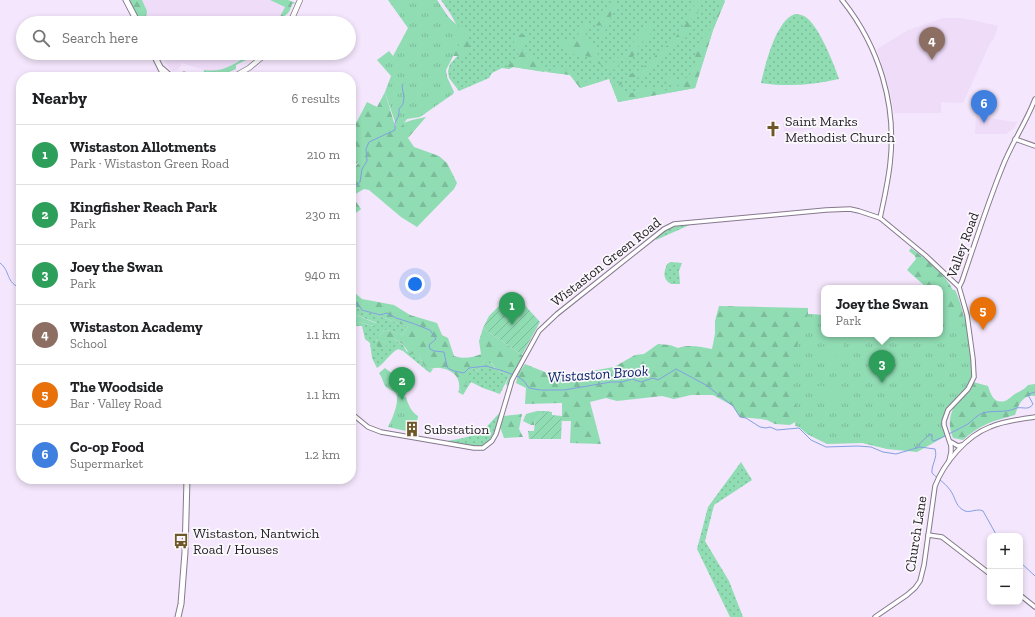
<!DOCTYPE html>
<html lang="en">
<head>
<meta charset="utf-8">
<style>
	body { margin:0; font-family:"Zilla Slab",serif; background:#f2f2f2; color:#202124 }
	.controls { position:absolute; right:12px; bottom:12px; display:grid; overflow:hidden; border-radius:8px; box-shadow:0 2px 6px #0003 }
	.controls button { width:36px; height:36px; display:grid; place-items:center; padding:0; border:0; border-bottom:1px solid #e0e0e0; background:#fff; color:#202124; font:20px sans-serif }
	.you { position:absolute; left:415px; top:284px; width:14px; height:14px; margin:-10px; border:3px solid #fff; border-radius:50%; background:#1a73e8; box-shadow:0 0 0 6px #1a73e833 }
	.badge { display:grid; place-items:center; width:26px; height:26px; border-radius:50%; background:#0f766e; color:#fff; font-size:13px; font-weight:700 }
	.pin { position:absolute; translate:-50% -33px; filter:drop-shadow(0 1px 2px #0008) }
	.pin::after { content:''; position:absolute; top:21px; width:14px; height:12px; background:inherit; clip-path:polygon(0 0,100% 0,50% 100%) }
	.popup { position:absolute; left:821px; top:285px; width:122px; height:52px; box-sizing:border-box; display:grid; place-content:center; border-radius:8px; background:#fff; filter:drop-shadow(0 1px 3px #0005); font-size:13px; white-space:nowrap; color:#757577 }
	.popup b { font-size:15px; color:#202124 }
	.popup::after { content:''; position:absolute; left:50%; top:100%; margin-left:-8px; border:8px solid transparent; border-top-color:#fff }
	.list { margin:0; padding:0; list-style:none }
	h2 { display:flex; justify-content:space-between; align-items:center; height:52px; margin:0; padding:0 16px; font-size:17px }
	h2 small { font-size:13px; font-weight:400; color:#757577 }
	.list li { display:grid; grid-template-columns:26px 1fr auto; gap:12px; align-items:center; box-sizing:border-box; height:60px; padding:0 16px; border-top:1px solid #e0e0e0 }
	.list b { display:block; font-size:15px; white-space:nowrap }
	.list p { margin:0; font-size:13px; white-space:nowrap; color:#757577 }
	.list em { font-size:13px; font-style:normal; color:#757577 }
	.icon { flex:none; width:22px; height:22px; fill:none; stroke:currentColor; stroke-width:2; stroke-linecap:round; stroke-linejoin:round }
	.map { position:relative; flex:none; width:1035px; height:617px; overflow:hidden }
	.search { position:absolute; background:#fff; box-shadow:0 2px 6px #0003; left:16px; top:16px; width:340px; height:44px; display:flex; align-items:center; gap:10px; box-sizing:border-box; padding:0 14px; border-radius:22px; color:#757577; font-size:15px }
	.panel { position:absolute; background:#fff; box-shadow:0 2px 6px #0003; left:16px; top:72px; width:340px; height:412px; border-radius:16px }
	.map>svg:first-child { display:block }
</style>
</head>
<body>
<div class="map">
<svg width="1035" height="617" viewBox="0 0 1035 617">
	<defs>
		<pattern id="grass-dots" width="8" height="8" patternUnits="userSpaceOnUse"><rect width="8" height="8" fill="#90dcb3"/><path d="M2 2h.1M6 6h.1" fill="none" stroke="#7cbc9a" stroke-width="1.8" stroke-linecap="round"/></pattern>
		<pattern id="forest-firs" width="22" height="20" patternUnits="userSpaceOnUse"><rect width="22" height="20" fill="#90dcb3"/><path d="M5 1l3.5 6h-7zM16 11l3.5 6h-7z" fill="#7cbc9a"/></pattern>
		<pattern id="park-tufts" width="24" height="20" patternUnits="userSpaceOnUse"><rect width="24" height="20" fill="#90dcb3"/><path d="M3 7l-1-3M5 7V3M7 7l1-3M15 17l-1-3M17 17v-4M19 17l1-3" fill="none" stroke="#7cbc9a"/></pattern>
		<pattern id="garden-furrows" width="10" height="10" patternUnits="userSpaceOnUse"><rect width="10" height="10" fill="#90dcb3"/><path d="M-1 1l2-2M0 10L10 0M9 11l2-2" fill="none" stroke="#7cbc9a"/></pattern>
	</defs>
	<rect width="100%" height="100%" fill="#f4e6fc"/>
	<g fill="#efdcf9">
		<path d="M142 0H270L285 7 277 23H145L147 11Z"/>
		<path d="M943 18H959L977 21 998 26 994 39 990 43 963 103 941 102V113H894L890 91 877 49 908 30Z"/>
		<path d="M160 53H250L226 68 212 71 204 70 182 63 178 70 174 71 170 69Z"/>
		<path d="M976 115 1000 120 1017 122 1014 128 1006 134H975Z"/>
		<path d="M809 119 812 120 813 129 784 133 783 123Z"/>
	</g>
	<g fill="url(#grass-dots)">
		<path d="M441 0H724L725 1 713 30 695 88 618 102 609 79 580 88 570 75 513 67 509 69 502 68 492 73 489 78 459 91 449 78 448 71 450 64 463 50 466 42 450 13Z"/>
		<path d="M795 14C799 14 803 15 807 18 820 29 833 62 839 79 813 85 787 87 761 83 765 65 776 20 795 14Z"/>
		<path d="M694 223 656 240 657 236C672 226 676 225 694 223Z"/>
		<path d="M671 262 682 263 679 271 680 284H671C662 279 664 272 667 264Z"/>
		<path d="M359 308 408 327 402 335 391 331 384 330 376 341 393 338 404 346 406 351 419 355 423 364 427 368 433 369 430 373 403 351 398 349C389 354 385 363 377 368L372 358 370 343 365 339 362 326H351V320L373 326 377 323 351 313V309Z"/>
		<path d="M485 360H490C494 370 500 372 509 376L500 394 483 388 471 382 463 395 458 392 459 390 462 391 465 373 472 368 478 371Z"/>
		<path d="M502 410C488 455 485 449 442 442 456 439 473 438 484 429 491 423 496 416 502 410Z"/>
		<path d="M741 462 752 480 714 505 705 541 729 581 743 617H730L697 549 708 507Z"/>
	</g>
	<g fill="url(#forest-firs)">
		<path d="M129 0H142L147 11 145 23H141Z"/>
		<path d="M270 0H288L296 3 292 4C291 7 290 11 288 13 284 17 281 17 282 23H277L285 7Z"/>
		<path d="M437 0C447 15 451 25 469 30L470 32 467 36 470 41 469 51 462 57 458 56H449Z"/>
		<path d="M699 0H703L699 4 698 13 691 17C689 23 689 31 686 37 682 43 671 48 665 52 660 64 648 73 637 78L634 77 625 81 619 86 618 84 626 76 639 70 652 61 657 53 671 43 688 21 690 10Z"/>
		<path d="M718 0 725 1 713 30 695 88 618 102 612 85C617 86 617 87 620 90 626 96 636 93 641 88L645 89 656 88 657 84 661 85V88L663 91 668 90C671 84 677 87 683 86V84C679 82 675 85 670 82L667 84 664 83 670 77 678 81 686 78 691 79 690 74 696 62 695 55 703 36 713 27 715 19 714 14 720 6Z"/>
		<path d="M611 2 618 8 617 11 612 13 610 19 607 22 606 29 602 36 599 35 602 29V25L595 26 594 22 600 13Z"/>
		<path d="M650 24H652C653 39 644 39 637 48 636 51 635 54 633 57L624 59C626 47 642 34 650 24Z"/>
		<path d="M584 25H588C589 31 586 33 584 37 587 42 591 42 593 46 596 51 605 69 614 62 615 61 616 59 618 57L620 60 618 70H614V67H607L599 64 591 57 571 54 563 49V48L561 44V41L564 39C576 46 577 33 584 25Z"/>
		<path d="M516 34 527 35 529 38 526 43H523L520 45 524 53 532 54 534 60H537L541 64 545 66 546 68 544 72 513 67 509 69 507 65 515 61 519 55C516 49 511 41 516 34Z"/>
		<path d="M250 53H258C252 58 243 61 236 65V69L218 77H203L204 70C222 73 236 64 250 53Z"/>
		<path d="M552 67C556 69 558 67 562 68 570 69 574 77 579 83L589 81 593 79 594 80H598L599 82 580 88 570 75 546 72 550 71Z"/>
		<path d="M385 92 395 126 412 120 426 117 408 138 414 147 439 156 447 163 457 183 454 189 417 227 401 217 369 190 364 189 352 196 361 209 351 217V172L359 162 357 163 351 171V133L367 102 377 107Z"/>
		<path d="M911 248C927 260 944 273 953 290H955C968 317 969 353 973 382L988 386C991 395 994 404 1005 401 1008 400 1012 396 1015 394 1020 391 1024 390 1028 385L1035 384V396C1023 394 1018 405 1015 415 993 421 981 424 963 440L953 438C948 425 949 417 955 404L940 334V288H927L907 270 916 259 915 256 909 251Z"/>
		<path d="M351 292 355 293 362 299 394 305 410 315 437 323 442 335 448 338 454 356C462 359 473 358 481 354L479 341 483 328 525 357 517 371 510 389 506 384 509 376C500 372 494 369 490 360H485L478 371 472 368 466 373 469 378 462 391 459 390C461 377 453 370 440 368 436 367 432 369 427 369L423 364 419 355C410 354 409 354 405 347 402 343 397 341 393 338L390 339 386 347 378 348C373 341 380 336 384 330L391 331 402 335 408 327 359 308 351 309Z"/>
		<path d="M719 306 808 308V314L818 315 804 417 790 425 775 424 767 420 761 419 740 417 733 406 713 395H691L674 399 662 396 617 401 606 398 590 402 601 444 570 443 571 421H562V403L525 404 526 388 516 383 518 374 525 364 557 377 614 367 635 355 644 354 658 344 670 345 678 348C689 344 701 347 712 349L715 334V321Z"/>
		<path d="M351 313 378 324 373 326 351 320Z"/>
		<path d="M537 411H546L535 420 534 425H531L523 421 526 414Z"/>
		<path d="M522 414 519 429 523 437 504 438 500 427 504 416Z"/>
	</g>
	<g fill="url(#park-tufts)">
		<path d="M388 0H437L448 17 459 27 463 37 446 70 447 77 454 92 453 94 420 117 407 119 398 131 385 92 391 76 377 60 389 51 393 56 408 28Z"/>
		<path d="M808 314 824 315V334H940V323L967 315 974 377 968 389 952 405 944 421 946 436 917 452 887 449 862 443 827 444 807 434 799 427 795 426 796 405 790 367Z"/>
		<path d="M385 368 398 378 402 373 407 378 409 382 402 385 404 390 400 394 402 397H406C408 404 411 412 418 416L417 422 418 427 415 433 388 427C392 420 400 401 396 394 394 390 389 390 386 387 383 384 383 378 379 373Z"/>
	</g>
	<g fill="url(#garden-furrows)">
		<path d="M513 292 540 322 522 355 483 328 489 316Z"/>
		<path d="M546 411 552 412V415L562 416 561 439H529L528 431H534L535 420Z"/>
	</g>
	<g fill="#90dcb3">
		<path d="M842 341 846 353 825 360 821 347Z"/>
		<path d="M818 386 851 387 850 402 818 401Z"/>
	</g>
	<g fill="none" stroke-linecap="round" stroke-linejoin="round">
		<g stroke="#82a0e1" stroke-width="1">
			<path d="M351 183 357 185 360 182 362 169 367 161 366 149 369 142 395 130V123L399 115V109L403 104 404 97 402 86 403 84"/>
			<path d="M351 205 354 210 351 213"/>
			<path d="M0 263C11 271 5 283 21 288"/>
			<path d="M351 301 358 304 362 310 380 315 387 313 396 318 412 323 430 330 436 339 429 345 430 349 434 351 444 352 447 367C451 371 458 372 464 373L469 368 486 366 503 371 517 376 524 381 529 388 540 390H564L611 382H622L632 379 641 382 653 378 658 380 676 369 706 385 733 406 740 417 746 418 760 427 766 428 770 427 777 430 799 428 811 440 826 447 858 446 871 447 883 452 896 454 920 447 935 449C938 458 931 465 932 473 939 480 947 484 952 493 956 500 956 507 965 511 971 513 977 508 983 511L997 536"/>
			<path d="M915 448 930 434 932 435V440L934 441C945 436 957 430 968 424 973 420 977 415 983 413 993 410 1005 413 1014 409 1021 405 1028 412 1033 404L1028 395 1029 394 1035 392"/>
			<path d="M1020 562 1035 576"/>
		</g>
		<defs>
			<g id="minor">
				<path d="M842 0C879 46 897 105 890 164 888 182 884 200 880 218"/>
				<path d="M1015 139 1035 146"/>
				<path d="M351 413 368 427 381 432 474 448H483L492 441 496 434 512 380 539 331 557 314 664 229 674 224 826 210 850 209 859 211 880 218 925 255 959 287"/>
				<path d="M951 442 958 446 962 445"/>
				<path d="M949 461 951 452V446L944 425V421L948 410 968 389 974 377 973 359 967 315 959 287 962 281C975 243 987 205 1002 168 1011 144 1026 123 1035 99"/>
				<path d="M928 535 942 537 990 574"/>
				<path d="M1020 595 1035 607"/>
				<path d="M875 617 907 595 915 588 920 581 924 565 935 486C944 463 966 436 990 427 1004 421 1020 419 1035 417"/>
			</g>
			<g id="major">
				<path d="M290 23 300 0"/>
				<path d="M233 77 249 68 267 53"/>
			</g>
			<g id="highway">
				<path d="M126 0 138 23"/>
				<path d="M153 53 165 77"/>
				<path d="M162 69 170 76 176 77"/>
				<path d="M178 77 184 75 190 77"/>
				<path d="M178 617 181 604 185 552 187 479"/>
			</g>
		</defs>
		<use href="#minor" stroke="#86798d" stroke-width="5.5"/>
		<use href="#major" stroke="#86798d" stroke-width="6"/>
		<use href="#highway" stroke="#86798d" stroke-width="7"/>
		<use href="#minor" stroke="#fff" stroke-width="3.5"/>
		<use href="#major" stroke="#fff" stroke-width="4.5"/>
		<use href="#highway" stroke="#fff" stroke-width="5"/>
	</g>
	<defs>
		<symbol id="church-bare" viewBox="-9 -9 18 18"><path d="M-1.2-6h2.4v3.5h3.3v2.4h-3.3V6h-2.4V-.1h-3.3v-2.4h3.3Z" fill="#6f5828" stroke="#fbf8fc" stroke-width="2.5" paint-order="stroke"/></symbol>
		<symbol id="building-bare" viewBox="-9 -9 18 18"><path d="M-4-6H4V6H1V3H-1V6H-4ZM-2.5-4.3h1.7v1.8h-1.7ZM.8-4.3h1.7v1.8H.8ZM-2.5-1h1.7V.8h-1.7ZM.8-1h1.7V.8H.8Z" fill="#6f5828" stroke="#fbf8fc" stroke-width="2.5" paint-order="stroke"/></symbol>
		<symbol id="bus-bare" viewBox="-9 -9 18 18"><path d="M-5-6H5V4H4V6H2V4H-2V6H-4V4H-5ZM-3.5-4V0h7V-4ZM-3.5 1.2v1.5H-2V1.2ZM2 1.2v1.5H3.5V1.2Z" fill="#6f5828" stroke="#fbf8fc" stroke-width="2.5" paint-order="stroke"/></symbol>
	</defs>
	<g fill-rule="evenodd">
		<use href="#church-bare" x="762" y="118" width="22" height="22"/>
		<use href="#building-bare" x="401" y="418" width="22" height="22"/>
		<use href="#bus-bare" x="170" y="530" width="22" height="22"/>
	</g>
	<g text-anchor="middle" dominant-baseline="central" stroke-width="3.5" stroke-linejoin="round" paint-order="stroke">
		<g font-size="14" fill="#27222a" stroke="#fbf8fc" text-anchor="start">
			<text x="785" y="121">Saint Marks<tspan x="785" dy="16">Methodist Church</tspan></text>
			<text x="424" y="429">Substation</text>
			<text x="193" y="533">Wistaston, Nantwich<tspan x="193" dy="16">Road / Houses</tspan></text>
		</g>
		<g font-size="14" fill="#27222a" stroke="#fbf8fc">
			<text transform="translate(963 245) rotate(-70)">Valley Road</text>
			<text transform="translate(606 262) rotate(-38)">Wistaston Green Road</text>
			<text transform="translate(916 534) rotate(-81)">Church Lane</text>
		</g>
		<g font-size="15" font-style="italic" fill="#061f68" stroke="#fbf8fc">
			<text transform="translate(598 374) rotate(-4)">Wistaston Brook</text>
		</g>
	</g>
</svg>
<div class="controls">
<button>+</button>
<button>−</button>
</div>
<div class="you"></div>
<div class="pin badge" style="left:512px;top:325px;background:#2e9e5b">1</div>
<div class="pin badge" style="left:402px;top:400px;background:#2e9e5b">2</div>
<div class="pin badge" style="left:882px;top:383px;background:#2e9e5b">3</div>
<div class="popup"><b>Joey the Swan</b>Park</div>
<div class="pin badge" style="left:932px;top:60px;background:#8d6e63">4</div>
<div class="pin badge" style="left:983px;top:330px;background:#e8710a">5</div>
<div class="pin badge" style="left:984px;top:123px;background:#3f7fe0">6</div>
<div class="search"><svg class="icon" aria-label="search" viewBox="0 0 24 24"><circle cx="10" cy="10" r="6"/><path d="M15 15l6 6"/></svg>Search here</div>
<section class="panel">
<h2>Nearby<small>6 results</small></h2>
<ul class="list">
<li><span class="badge" style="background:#2e9e5b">1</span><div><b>Wistaston Allotments</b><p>Park · Wistaston Green Road</p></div><em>210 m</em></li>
<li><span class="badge" style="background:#2e9e5b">2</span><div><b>Kingfisher Reach Park</b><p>Park</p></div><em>230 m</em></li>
<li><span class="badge" style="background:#2e9e5b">3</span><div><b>Joey the Swan</b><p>Park</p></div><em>940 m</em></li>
<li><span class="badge" style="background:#8d6e63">4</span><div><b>Wistaston Academy</b><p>School</p></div><em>1.1 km</em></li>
<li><span class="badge" style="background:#e8710a">5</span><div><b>The Woodside</b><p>Bar · Valley Road</p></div><em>1.1 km</em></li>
<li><span class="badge" style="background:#3f7fe0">6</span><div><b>Co-op Food</b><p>Supermarket</p></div><em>1.2 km</em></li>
</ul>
</section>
</div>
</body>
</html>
